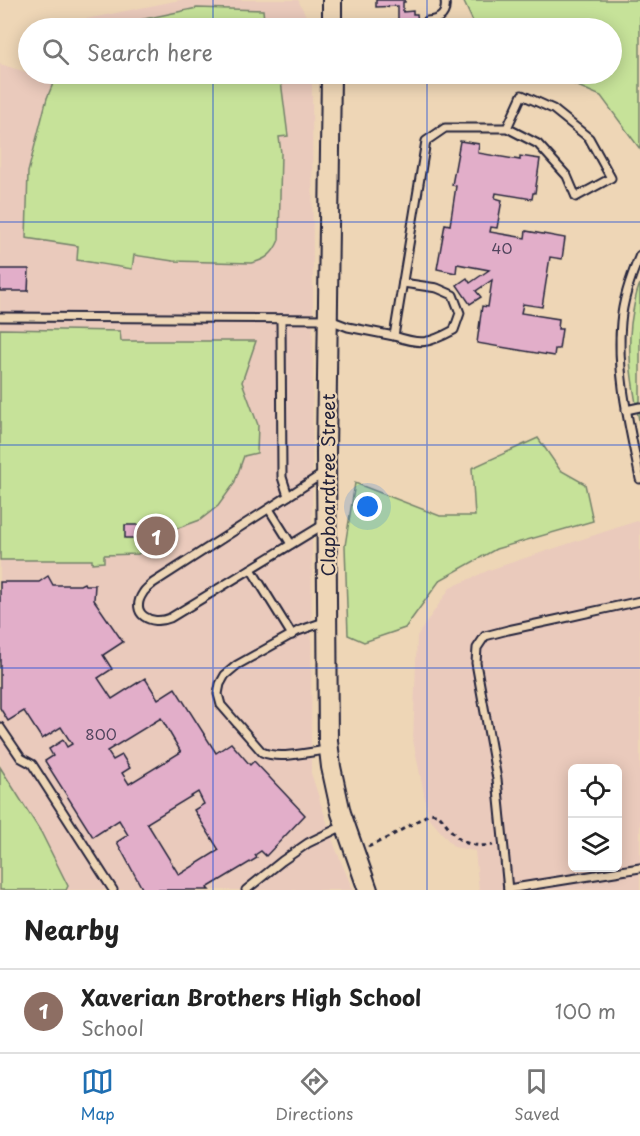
<!DOCTYPE html>
<html lang="en">
<head>
<meta charset="utf-8">
<style>
	body { margin:0; font-family:"Playpen Sans",sans-serif; background:#f6f6f6; color:#222 }
	.controls { position:absolute; right:18px; bottom:18px; display:grid; overflow:hidden; border-radius:9px; box-shadow:0 3px 15px #0003 }
	.controls button { width:54px; height:54px; display:grid; place-items:center; padding:0; border:0; border-bottom:2px solid #e0e0e0; background:#fff; color:#222; font:30px sans-serif }
	.you { position:absolute; left:368px; top:507px; width:21px; height:21px; margin:-15px; border:4px solid #fff; border-radius:50%; background:#1a73e8; box-shadow:0 0 0 9px #1a73e833 }
	.badge { display:grid; place-items:center; width:39px; height:39px; border-radius:50%; background:#1f6fb2; color:#fff; font-size:20px; font-weight:700 }
	.pin { position:absolute; translate:-50% -50%; border:3px solid #fff; box-shadow:0 2px 6px #0006 }
	.list { margin:0; padding:0; list-style:none }
	h2 { display:flex; justify-content:space-between; align-items:center; height:78px; margin:0; padding:0 24px; font-size:26px }
	h2 small { font-size:20px; font-weight:400; color:#767676 }
	.list li { display:grid; grid-template-columns:39px 1fr auto; gap:18px; align-items:center; box-sizing:border-box; height:84px; padding:0 24px; border-top:2px solid #e0e0e0 }
	.list b { display:block; font-size:22px; white-space:nowrap }
	.list p { margin:0; font-size:20px; white-space:nowrap; color:#767676 }
	.list em { font-size:20px; font-style:normal; color:#767676 }
	.icon { flex:none; width:33px; height:33px; fill:none; stroke:currentColor; stroke-width:2; stroke-linecap:round; stroke-linejoin:round }
	.map { position:relative; flex:none; width:640px; height:890px; overflow:hidden }
	.search { position:absolute; background:#fff; box-shadow:0 3px 15px #0003; left:18px; right:18px; top:18px; height:66px; display:flex; align-items:center; gap:15px; box-sizing:border-box; padding:0 21px; border-radius:33px; color:#767676; font-size:22px }
	.sheet { height:162px; background:#fff }
	nav { display:flex; justify-content:space-around; align-items:center; box-sizing:border-box; height:84px; border-top:2px solid #e0e0e0; background:#fff; font-size:16px; color:#767676 }
	nav a { display:grid; justify-items:center; gap:3px }
	nav .on { color:#1f6fb2 }
	.map>svg:first-child { display:block }
</style>
</head>
<body>
<div class="map">
<svg width="640" height="890" viewBox="0 0 640 890">
	<rect width="100%" height="100%" fill="#eed6b6"/>
	<filter id="ink" filterUnits="userSpaceOnUse"><feTurbulence type="fractalNoise" baseFrequency=".0167" numOctaves="2"/><feDisplacementMap in="SourceGraphic" scale="12" xChannelSelector="R" yChannelSelector="G"/><feConvolveMatrix kernelMatrix="1 2 1 2 8 2 1 2 1" color-interpolation-filters="sRGB"/></filter>
	<g filter="url(#ink)">
		<g fill="#eacabc" fill-rule="evenodd">
			<path d="M180 0H298L312 28H78L86 19Z"/>
			<path d="M0 64 42 77 44 74H312L313 299 311 773 335 847 353 890H0Z"/>
			<path d="M640 520V890H479L475 851 454 847 429 818 413 740 417 636 450 588 489 570ZM572 768H618V868H572Z"/>
		</g>
		<g fill="#c6e299" stroke="#74826a" stroke-width="1.5">
			<path d="M463 0H640V149L601 96 550 74H612V28H476Z"/>
			<path d="M197 8 263 10 264 20 279 19 281 28H101Z"/>
			<path d="M57 74H286L287 80 281 81 288 136 279 137 281 153 279 240C273 254 266 260 251 263L173 261 134 255 132 269 77 260 78 246 26 238 28 172 47 98Z"/>
			<path d="M640 284V426C633 386 625 352 633 311 635 301 636 292 640 284Z"/>
			<path d="M0 329 120 331 121 341H256L242 382 258 425 257 453 244 456 234 484 218 506 200 520 170 531 138 554 104 555V562L92 563V560H0Z"/>
			<path d="M538 438 560 470 585 484 593 521 496 549 440 580 405 628 364 642 348 635 345 546 355 483 440 516H475L472 468Z"/>
			<path d="M0 767 41 832 68 886 66 890H0Z"/>
		</g>
		<g fill="#e2aec9" stroke="#22223b" stroke-width="1.5" fill-rule="evenodd">
			<path d="M376 0H405V2H403V12L413 11V14H417L418 23 398 24V6L376 7Z"/>
			<path d="M460 141 479 144 478 153 520 160V156L540 159 535 193H533L532 199 496 193 495 198 502 200 497 228 491 227 490 232 525 238 526 231 565 238 562 259 550 257 542 307 523 304 521 313 559 319 558 329H562L559 349H555L554 356 477 343 482 306 488 307 492 280 476 291 481 297 470 304 457 285 467 278 470 283 489 270 457 264 456 273 437 269 445 224 450 225 456 186 452 185Z"/>
			<path d="M0 269H29L28 291H0Z"/>
			<rect x="125" y="525" width="23" height="13"/>
			<path d="M48 576 53 585H80L84 583 85 585H95L94 600 123 642 103 655 112 669 98 678 112 699 145 678 158 699 175 688 216 753 231 743 250 765 254 761 305 815 266 856 261 851 255 855 257 858 207 888 209 890H143L117 842 128 835 119 820 93 837 45 761 53 756 49 749 63 740 67 747 72 744 61 727 42 739 24 711 8 721 0 708V582H39ZM161 718 181 752 129 784 122 773 130 768 122 755 113 760 107 751ZM198 792 204 804 194 810 219 850 179 875 147 823Z"/>
		</g>
		<g fill="none" stroke-linecap="round" stroke-linejoin="round">
			<defs>
				<g id="lane">
					<path d="M427 21C441 20 447 14 445 0"/>
					<path d="M640 255C631 276 623 298 621 322 616 374 630 428 640 479"/>
					<path d="M0 317 327 319 348 327 394 336 426 141 445 128H507L538 144 567 176 576 197 611 178 589 138 553 109 522 95 507 128"/>
					<path d="M281 319 282 477 288 496"/>
					<path d="M394 336C421 345 428 344 454 330L460 313 453 295 437 288 403 283"/>
					<path d="M626 410 640 407"/>
					<path d="M269 509 291 544"/>
					<path d="M323 525 170 618C151 626 129 614 143 593 145 589 150 586 153 583L324 473"/>
					<path d="M251 569 292 635"/>
					<path d="M324 622 298 631 237 665 225 675 220 684 218 694 221 705 262 752C279 760 308 752 327 750"/>
					<path d="M0 727 21 758 32 764 113 890"/>
					<path d="M508 889 640 868"/>
					<path d="M246 890 282 861 308 843 343 826"/>
					<path d="M508 890 497 779 476 663 477 648 485 636 508 630 555 620 640 601"/>
				</g>
				<g id="secondary">
					<path d="M332 28V0"/>
					<path d="M331 74 326 453 328 741 331 767 341 813 368 890"/>
				</g>
			</defs>
			<use href="#lane" stroke="#22223b" stroke-width="11"/>
			<use href="#secondary" stroke="#22223b" stroke-width="22"/>
			<path stroke="#22223b" stroke-width="3" stroke-dasharray="4.5 4.5" stroke-linecap="butt" d="M368 847 389 837 431 813 439 815C445 821 449 829 455 835 463 845 480 847 493 845"/>
			<use href="#lane" stroke="#eed6b6" stroke-width="7"/>
			<use href="#secondary" stroke="#eed6b6" stroke-width="18"/>
		</g>
	</g>
	<path fill="none" stroke="#1d4ed8" stroke-width="1.5" stroke-opacity="0.55" d="M213 0V28M427 0V28M213 74V890M427 74V890M0 222H640M0 445H640M0 668H640"/>
	<g text-anchor="middle" dominant-baseline="central" stroke-width="4.5" stroke-linejoin="round" paint-order="stroke">
		<g font-size="15" fill="#52455e">
			<text x="502" y="247">40</text>
			<text x="101" y="733">800</text>
		</g>
		<g font-size="18" fill="#22223b" stroke="#eed6b6">
			<text transform="translate(327 485) rotate(-90)">Clapboardtree Street</text>
		</g>
	</g>
</svg>
<div class="controls">
<button><svg class="icon" aria-label="locate" viewBox="0 0 24 24"><circle cx="12" cy="12" r="6"/><path d="M12 2v4M12 18v4M2 12h4M18 12h4"/></svg></button>
<button><svg class="icon" aria-label="layers" viewBox="0 0 24 24"><path d="M12 4l9 5-9 5-9-5zM3 14l9 5 9-5"/></svg></button>
</div>
<div class="you"></div>
<div class="pin badge" style="left:156px;top:536px;background:#8d6e63">1</div>
<div class="search"><svg class="icon" aria-label="search" viewBox="0 0 24 24"><circle cx="10" cy="10" r="6"/><path d="M15 15l6 6"/></svg>Search here</div>
</div>
<section class="sheet">
<h2>Nearby<small></small></h2>
<ul class="list">
<li><span class="badge" style="background:#8d6e63">1</span><div><b>Xaverian Brothers High School</b><p>School</p></div><em>100 m</em></li>
</ul>
</section>
<nav>
<a class="on"><svg class="icon" aria-label="map" viewBox="0 0 24 24"><path d="M3 6l6-2 6 2 6-2v14l-6 2-6-2-6 2zM9 4v14M15 6v14"/></svg>Map</a>
<a><svg class="icon" aria-label="directions" viewBox="0 0 24 24"><path d="M12 3l9 9-9 9-9-9zM9 14v-3h6M13 9l2 2-2 2"/></svg>Directions</a>
<a><svg class="icon" aria-label="saved" viewBox="0 0 24 24"><path d="M7 4h10v16l-5-4-5 4z"/></svg>Saved</a>
</nav>
</body>
</html>
